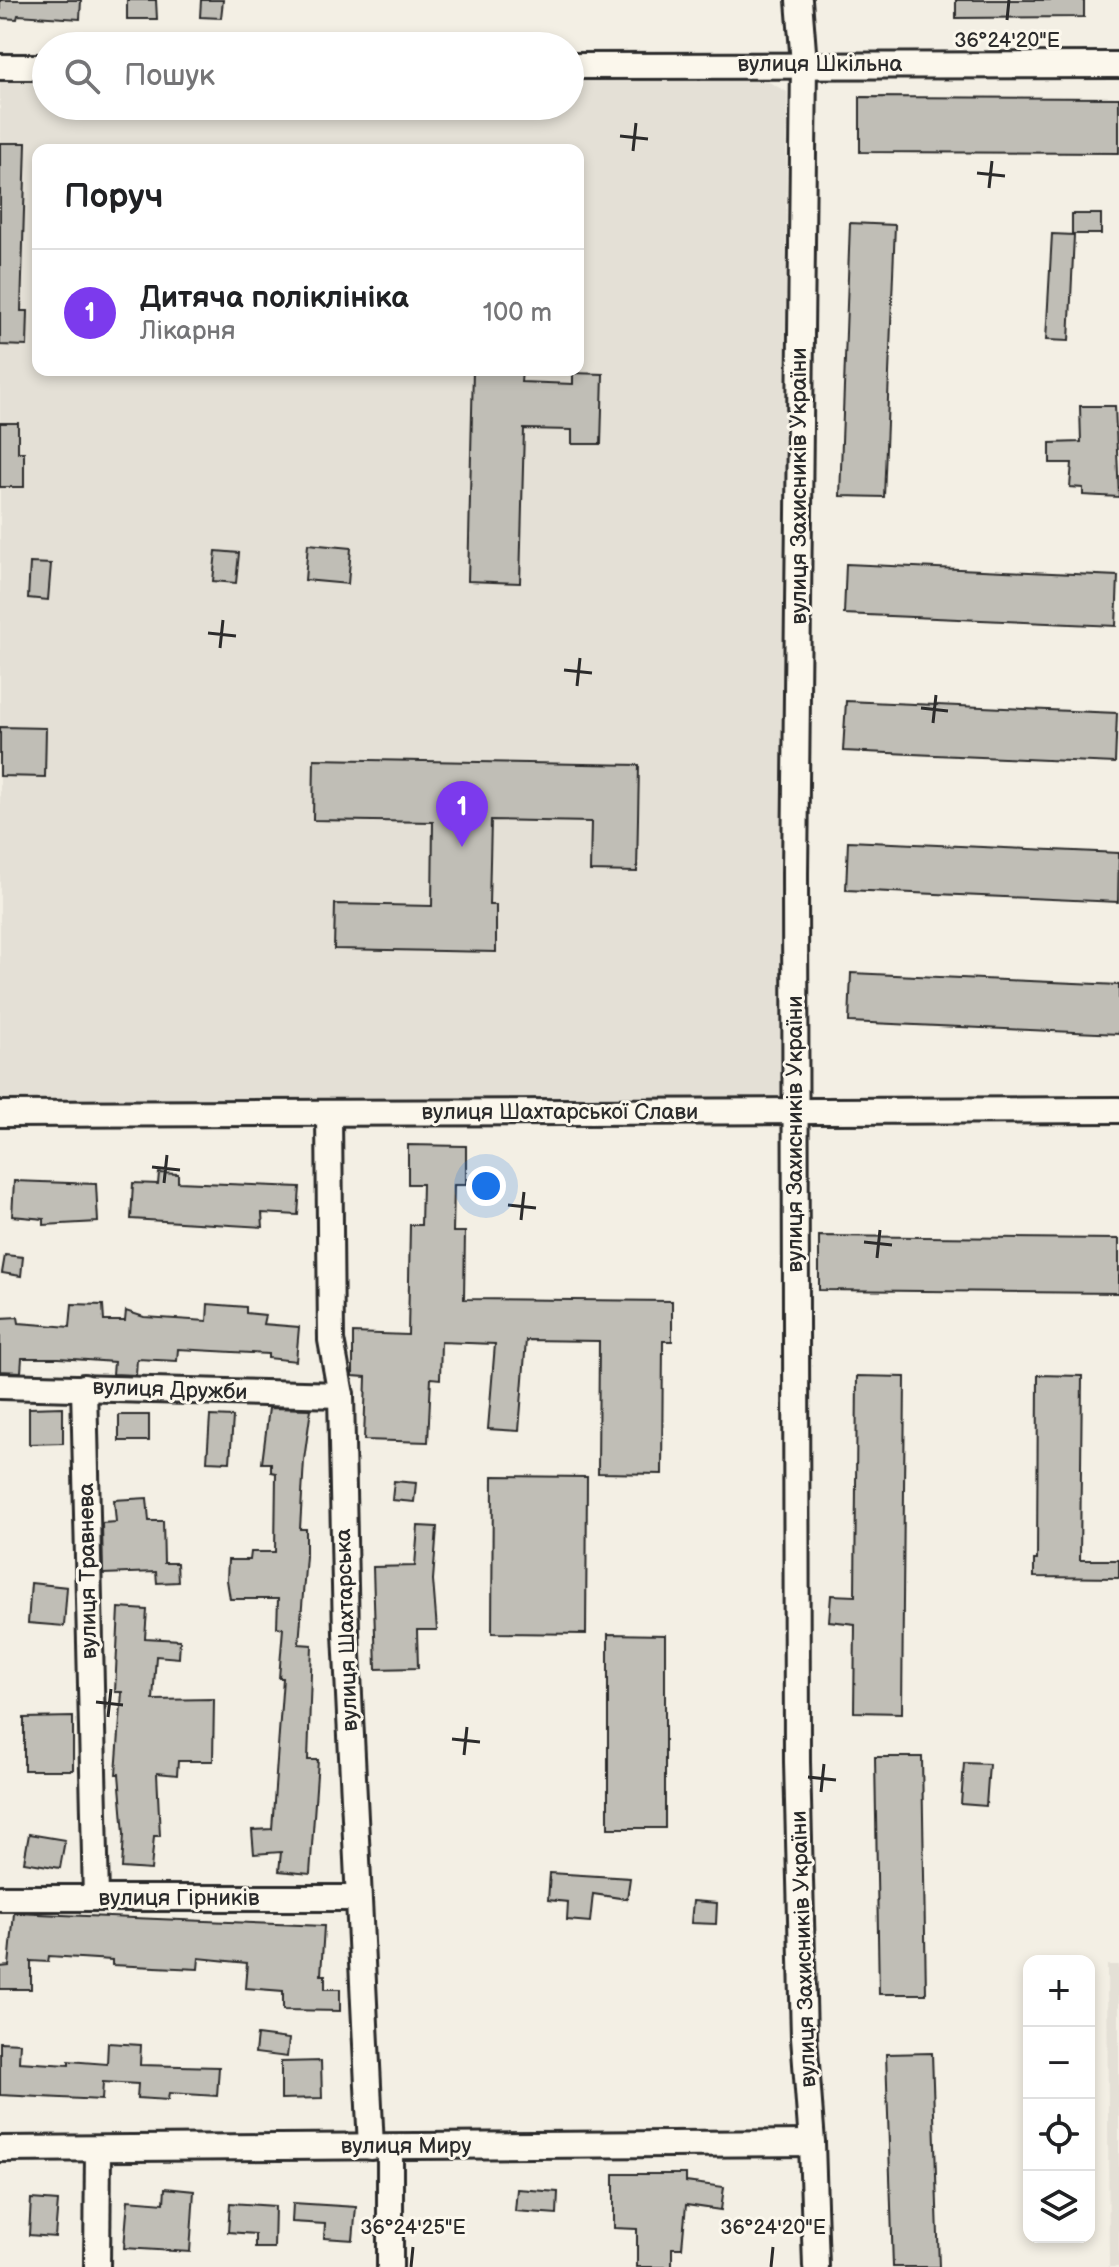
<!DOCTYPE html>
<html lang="uk">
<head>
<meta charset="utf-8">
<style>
	body { margin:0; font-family:"Balsamiq Sans",sans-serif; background:#f6f6f6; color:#202124 }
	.controls { position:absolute; right:24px; bottom:24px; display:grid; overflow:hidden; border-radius:16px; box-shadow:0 4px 12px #0003 }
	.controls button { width:72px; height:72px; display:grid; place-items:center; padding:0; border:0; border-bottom:2px solid #e0e0e0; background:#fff; color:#202124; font:40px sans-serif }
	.you { position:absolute; left:486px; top:1186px; width:28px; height:28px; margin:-20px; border:6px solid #fff; border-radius:50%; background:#1a73e8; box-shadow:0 0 0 12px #1a73e833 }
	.badge { display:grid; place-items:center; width:52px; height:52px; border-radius:50%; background:#7c3aed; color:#fff; font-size:26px; font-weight:700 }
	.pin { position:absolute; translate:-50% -66px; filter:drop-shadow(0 2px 4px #0008) }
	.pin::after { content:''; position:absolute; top:42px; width:28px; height:24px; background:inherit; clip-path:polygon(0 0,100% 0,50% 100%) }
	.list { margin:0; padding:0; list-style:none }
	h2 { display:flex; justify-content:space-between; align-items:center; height:104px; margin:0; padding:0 32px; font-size:34px }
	h2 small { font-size:26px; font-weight:400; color:#757577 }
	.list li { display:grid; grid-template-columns:52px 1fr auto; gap:24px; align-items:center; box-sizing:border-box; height:128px; padding:0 32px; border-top:2px solid #e0e0e0 }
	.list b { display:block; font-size:30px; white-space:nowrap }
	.list p { margin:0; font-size:26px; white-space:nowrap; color:#757577 }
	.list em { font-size:26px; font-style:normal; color:#757577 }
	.icon { flex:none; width:44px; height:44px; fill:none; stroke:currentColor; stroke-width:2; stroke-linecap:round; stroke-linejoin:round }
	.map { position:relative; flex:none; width:1119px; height:2267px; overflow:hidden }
	.search { position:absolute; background:#fff; box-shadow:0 4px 12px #0003; left:32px; top:32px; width:552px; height:88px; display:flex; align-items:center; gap:20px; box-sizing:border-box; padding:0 28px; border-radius:44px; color:#757577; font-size:30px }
	.panel { position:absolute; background:#fff; box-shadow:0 4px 12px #0003; left:32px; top:144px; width:552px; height:232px; border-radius:16px }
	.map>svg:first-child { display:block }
</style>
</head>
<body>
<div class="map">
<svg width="1119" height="2267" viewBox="0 0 1119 2267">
	<rect width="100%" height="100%" fill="#f3efe4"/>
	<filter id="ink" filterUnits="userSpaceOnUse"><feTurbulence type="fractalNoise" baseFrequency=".0125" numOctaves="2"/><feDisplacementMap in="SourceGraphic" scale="16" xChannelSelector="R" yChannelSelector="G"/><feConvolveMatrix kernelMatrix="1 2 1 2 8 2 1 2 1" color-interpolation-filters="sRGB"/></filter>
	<g filter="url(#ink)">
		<g fill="#e4e0d6" fill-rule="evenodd">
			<path d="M0 77H46V106H570V77H734L769 82 787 92 781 1099 0 1108ZM38 150H578V370H38Z"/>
			<path d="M1107 1965H1119V2267H1109Z"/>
		</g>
		<g fill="#c0beb6" stroke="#2b2b2b" stroke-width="2">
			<path d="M0 0H81L80 19 18 15 17 19 0 18Z"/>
			<path d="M127 0H156L157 19H127Z"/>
			<path d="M201 0H223L221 18 200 17Z"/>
			<path d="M956 0H1084V17L956 18Z"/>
			<path d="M860 97 1119 98V153L860 152Z"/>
			<path d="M0 143H26L21 311H28L27 346 0 345Z"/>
			<rect x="1072" y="214" width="29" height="20"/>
			<path d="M850 223 895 225 884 497 840 496Z"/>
			<path d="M1052 234 1074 235 1069 341 1046 340Z"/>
			<path d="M473 370H522L521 382 573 384V373L603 374 601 444H572V430L524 429 520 583 468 581Z"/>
			<path d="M1080 406H1115L1119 497 1083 495V488L1070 487 1072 463H1050V443L1081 442Z"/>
			<path d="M0 423H18V452H24V487H0Z"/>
			<path d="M308 544 351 548 348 584 305 580Z"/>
			<path d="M216 551 239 553 236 583 213 581Z"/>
			<path d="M30 563 51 564 48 600 28 598Z"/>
			<path d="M846 564 1118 576 1116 626 844 614Z"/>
			<path d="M846 701 1117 713 1115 763 843 751Z"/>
			<path d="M0 727 46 728 45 777 0 776Z"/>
			<path d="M314 759 639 765 637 872 590 871 591 822 491 820 489 905H496V952L334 949 335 904 432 906 433 822 313 820Z"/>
			<path d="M848 841 1119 853 1118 902 846 890Z"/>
			<path d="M851 973 1119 985V1034L849 1022Z"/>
			<path d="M408 1145 466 1146V1185H454L453 1232H465L464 1299 672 1301V1341H663L662 1474 598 1473 599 1341 526 1340 519 1431 488 1429 495 1344 441 1342 440 1379 431 1378 428 1442 364 1440 366 1377 353 1376V1333L408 1335 410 1225H421L422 1184H408Z"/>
			<path d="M159 1173 178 1174V1182L300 1187 298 1215 262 1213 263 1227 131 1219 133 1183 158 1184Z"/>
			<path d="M14 1181 96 1184 98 1222 44 1225V1219L12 1216Z"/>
			<path d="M819 1236 1119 1239V1293L819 1290Z"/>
			<path d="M5 1255 23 1257 21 1276 2 1273Z"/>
			<path d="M72 1304 103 1305 104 1321H125L126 1311 144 1317 207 1321 208 1304 246 1307V1313L265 1315 263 1324 299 1327 296 1361 268 1358V1354L178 1349 177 1361 137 1359 136 1375 113 1374 114 1362 59 1358H22L21 1372 0 1371V1318L18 1317 19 1323 70 1327Z"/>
			<path d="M1038 1375 1082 1376 1080 1560H1119V1578L1034 1577V1560H1037Z"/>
			<path d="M857 1376 905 1377 902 1713 854 1712 855 1624 829 1621 831 1595 855 1596Z"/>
			<path d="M63 1407V1443L29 1444V1408Z"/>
			<path d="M269 1408 311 1409 304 1460 300 1529H306V1556L299 1644 312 1645 308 1760H318L310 1874 279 1871 281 1852 254 1854 252 1830 272 1829 283 1678H279L283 1628 277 1627 278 1599H230L227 1580 228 1560H250L251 1552H275L276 1473 271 1472V1463H262Z"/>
			<rect x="119" y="1415" width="30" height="26"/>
			<path d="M210 1416 233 1417 230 1462 207 1461Z"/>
			<path d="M493 1476 587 1477 586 1634 492 1633Z"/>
			<path d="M394 1481 416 1483 414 1502 392 1500Z"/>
			<path d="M147 1498 149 1521H163L164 1563H177L178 1582 157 1583 156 1572 103 1574 102 1523 116 1522 114 1500Z"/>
			<path d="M418 1526 437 1527 433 1580 437 1630H417L418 1668 376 1669 373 1567 415 1566Z"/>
			<path d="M31 1583 67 1587 64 1626 28 1623Z"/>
			<path d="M119 1608 147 1610 145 1638 180 1640 179 1658 156 1656 153 1700 214 1699 213 1761H178L177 1775 157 1773 160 1836H154L151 1870 122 1868 124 1834 119 1774H116L122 1692H115Z"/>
			<path d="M608 1634 665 1635V1828H608Z"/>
			<path d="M73 1717V1770H24V1718Z"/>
			<path d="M875 1757H922L926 1994H879Z"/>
			<path d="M964 1763 989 1764 986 1806 961 1804Z"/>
			<path d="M29 1834 65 1840 60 1868 24 1862Z"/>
			<path d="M550 1873 630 1878 627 1899 593 1894 590 1922 567 1920 568 1902 548 1900Z"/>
			<path d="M693 1901 717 1903 716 1924 691 1923Z"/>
			<path d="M14 1913 324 1926 321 1975H325V1989H340V2011L283 2010V1991L245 1988 247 1963 199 1958 198 1969 112 1965V1960L49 1956 48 1962 31 1961V1989H0V1967L9 1966Z"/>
			<path d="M257 2035 289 2039 287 2057 255 2053Z"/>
			<path d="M0 2042 20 2043 19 2062 69 2065V2061L107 2064 108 2043 141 2045 140 2065 219 2067 217 2096 169 2093 168 2100 137 2098 138 2084 103 2082 102 2100 0 2095Z"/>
			<path d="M932 2053 939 2267H893L886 2054Z"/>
			<path d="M321 2061 322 2098 281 2099V2062Z"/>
			<path d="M614 2174H686V2182L724 2187 721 2210 686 2205 682 2248H672V2267H637V2229L614 2228Z"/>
			<path d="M165 2188 194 2191 190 2252 124 2248 128 2200 164 2203Z"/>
			<path d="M517 2189 558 2192 557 2214 515 2211Z"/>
			<path d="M31 2199 58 2201 55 2237 29 2235Z"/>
			<path d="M230 2203 275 2206 274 2248H255V2234L228 2232Z"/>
			<path d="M293 2203 356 2207 353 2240 324 2238 325 2224 292 2222Z"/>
		</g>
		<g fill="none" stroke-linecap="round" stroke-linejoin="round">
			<defs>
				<g id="minor">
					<path d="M799 0 804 64 795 874 797 1762 804 2037 812 2143 816 2267"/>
					<path d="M570 66 1119 65"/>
					<path d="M0 67H46"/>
					<path d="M0 1114 1119 1110"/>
					<path d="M329 1114 331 1340 341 1395 346 1633 371 2147"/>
					<path d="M0 1386 341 1395"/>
					<path d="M84 1387 96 1898"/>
					<path d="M0 1898H357"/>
					<path d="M0 2149 812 2143"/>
					<path d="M97 2267 98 2149"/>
					<path d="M390 2267V2147"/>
				</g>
			</defs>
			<use href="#minor" stroke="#2b2b2b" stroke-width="30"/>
			<use href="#minor" stroke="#fbf7ec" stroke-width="24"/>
		</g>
	</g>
	<path fill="none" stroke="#2b2b2b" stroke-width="3" d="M1007 20 1009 0M620 136 648 139M633 151 636 123M977 173 1005 176M989 188 992 161M208 633 236 636M220 648 223 620M564 670 592 673M577 686 580 658M921 708 948 711M933 723 936 695M152 1167 180 1170M164 1183 167 1155M508 1205 536 1208M521 1220 524 1192M864 1242 892 1245M877 1258 880 1230M96 1702 123 1705M108 1717 111 1689M452 1739 480 1742M464 1755 467 1727M808 1777 836 1780M821 1792 824 1764M411 2267 413 2247M771 2267 773 2247"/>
	<g text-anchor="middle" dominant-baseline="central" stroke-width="6" stroke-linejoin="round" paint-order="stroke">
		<g font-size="22" fill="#2b2b2b" stroke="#fbf7ec">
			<text x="820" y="64">вулиця Шкільна</text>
			<text transform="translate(799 486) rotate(-90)">вулиця Захисників України</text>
			<text x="560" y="1112">вулиця Шахтарської Слави</text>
			<text transform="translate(795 1134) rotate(-90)">вулиця Захисників України</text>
			<text transform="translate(170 1390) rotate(2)">вулиця Дружби</text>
			<text transform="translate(88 1571) rotate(-91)">вулиця Травнева</text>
			<text transform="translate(347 1630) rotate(-92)">вулиця Шахтарська</text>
			<text x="179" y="1898">вулиця Гірників</text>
			<text transform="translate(804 1949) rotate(-92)">вулиця Захисників України</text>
			<text x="406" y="2146">вулиця Миру</text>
		</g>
	</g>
	<g font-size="20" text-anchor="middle" fill="#2b2b2b" stroke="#fbf7ec" stroke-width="6" stroke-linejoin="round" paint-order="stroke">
		<text x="1007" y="47">36°24'20"E</text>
		<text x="413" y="2234">36°24'25"E</text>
		<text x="773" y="2234">36°24'20"E</text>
	</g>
</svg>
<div class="controls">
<button>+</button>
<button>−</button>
<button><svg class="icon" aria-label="locate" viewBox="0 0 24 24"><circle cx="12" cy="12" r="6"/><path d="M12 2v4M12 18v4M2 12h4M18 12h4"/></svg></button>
<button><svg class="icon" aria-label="layers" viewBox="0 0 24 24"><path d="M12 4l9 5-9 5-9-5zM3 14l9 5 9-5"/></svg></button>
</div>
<div class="you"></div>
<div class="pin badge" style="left:462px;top:847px">1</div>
<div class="search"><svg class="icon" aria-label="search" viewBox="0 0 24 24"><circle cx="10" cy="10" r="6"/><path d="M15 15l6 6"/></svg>Пошук</div>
<section class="panel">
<h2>Поруч<small></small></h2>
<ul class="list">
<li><span class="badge">1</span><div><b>Дитяча поліклініка</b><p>Лікарня</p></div><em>100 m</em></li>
</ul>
</section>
</div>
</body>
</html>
